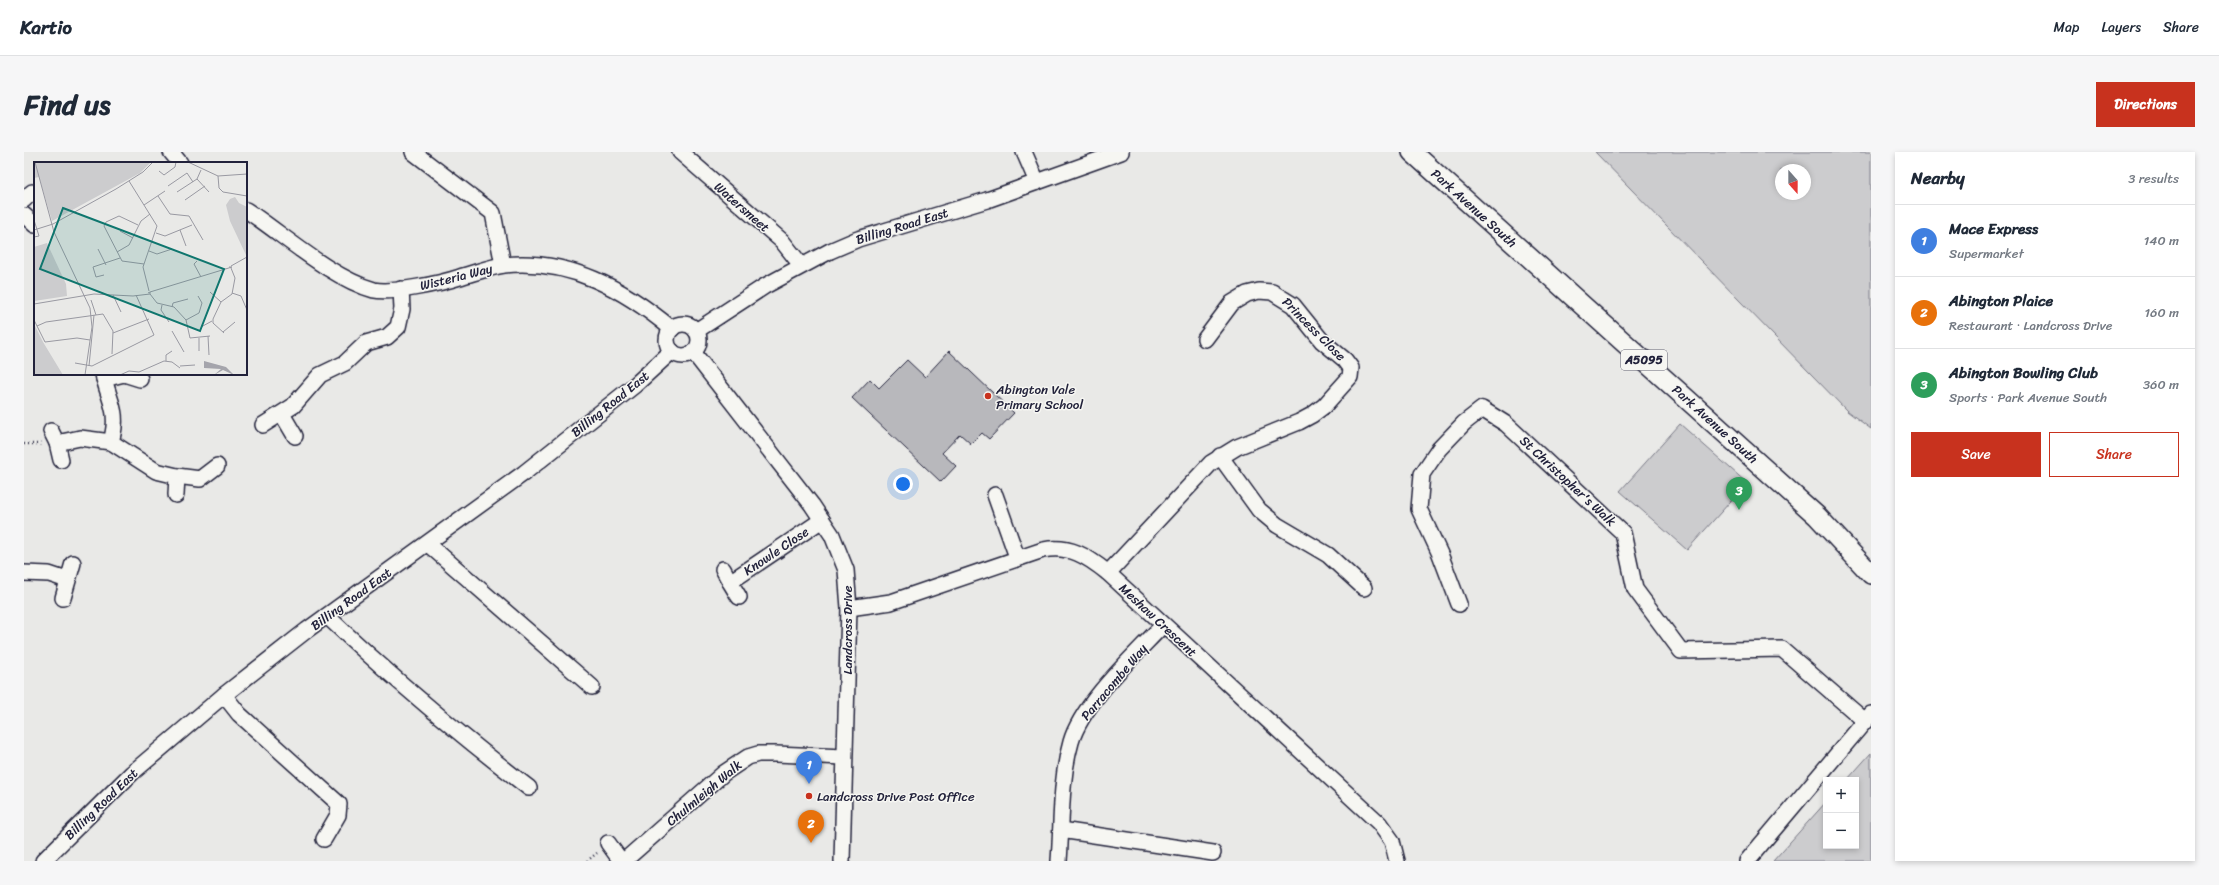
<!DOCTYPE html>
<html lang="en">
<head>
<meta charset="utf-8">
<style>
	body { margin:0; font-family:Sriracha,sans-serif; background:#f6f6f7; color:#1f2937 }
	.controls { position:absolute; right:12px; bottom:12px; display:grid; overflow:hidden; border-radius:0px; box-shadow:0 2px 6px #0003 }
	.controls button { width:36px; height:36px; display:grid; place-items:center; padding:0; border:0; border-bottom:1px solid #e0e1e3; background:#fff; color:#1f2937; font:20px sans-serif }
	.compass { position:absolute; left:1751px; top:12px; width:36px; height:36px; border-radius:50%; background:#fff; box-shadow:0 2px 6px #0003; rotate:159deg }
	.you { position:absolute; left:879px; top:332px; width:14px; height:14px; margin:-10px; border:3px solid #fff; border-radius:50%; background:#1a73e8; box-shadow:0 0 0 6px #1a73e833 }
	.badge { display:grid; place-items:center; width:26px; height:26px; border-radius:50%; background:#c8321e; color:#fff; font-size:13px; font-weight:700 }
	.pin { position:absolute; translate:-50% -33px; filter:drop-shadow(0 1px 2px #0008) }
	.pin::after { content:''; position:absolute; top:21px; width:14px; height:12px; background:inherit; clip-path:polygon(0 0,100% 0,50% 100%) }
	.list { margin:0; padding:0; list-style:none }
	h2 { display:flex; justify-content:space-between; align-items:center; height:52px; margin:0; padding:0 16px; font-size:17px }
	h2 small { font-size:13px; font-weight:400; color:#747a83 }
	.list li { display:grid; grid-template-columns:26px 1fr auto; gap:12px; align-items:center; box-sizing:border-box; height:72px; padding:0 16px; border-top:1px solid #e0e1e3 }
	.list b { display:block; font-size:15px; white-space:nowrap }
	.list p { margin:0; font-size:13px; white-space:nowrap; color:#747a83 }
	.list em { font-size:13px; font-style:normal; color:#747a83 }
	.actions { display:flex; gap:8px; padding:12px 16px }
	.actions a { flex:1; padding:9px 0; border:1px solid #c8321e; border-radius:0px; text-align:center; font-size:14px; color:#c8321e }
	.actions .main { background:#c8321e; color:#fff }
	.map { position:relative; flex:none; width:1847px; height:709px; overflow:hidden; border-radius:0px }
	header { display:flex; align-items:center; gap:24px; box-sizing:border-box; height:56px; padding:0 20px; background:#fff; border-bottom:1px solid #e0e1e3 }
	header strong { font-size:19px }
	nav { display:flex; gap:22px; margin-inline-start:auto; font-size:14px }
	.intro { display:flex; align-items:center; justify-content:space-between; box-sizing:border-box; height:96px; padding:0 24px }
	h1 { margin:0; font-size:28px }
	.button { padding:10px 18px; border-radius:0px; background:#c8321e; color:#fff; font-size:14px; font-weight:700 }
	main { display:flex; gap:24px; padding:0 24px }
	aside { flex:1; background:#fff; border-radius:0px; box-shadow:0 2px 6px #0003 }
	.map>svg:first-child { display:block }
</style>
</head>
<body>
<header>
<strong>Kartio</strong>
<nav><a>Map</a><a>Layers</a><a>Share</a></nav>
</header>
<div class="intro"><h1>Find us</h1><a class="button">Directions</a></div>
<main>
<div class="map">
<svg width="1847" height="709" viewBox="0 0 1847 709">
	<rect width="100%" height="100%" fill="#e9e9e7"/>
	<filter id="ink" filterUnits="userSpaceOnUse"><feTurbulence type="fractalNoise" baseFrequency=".025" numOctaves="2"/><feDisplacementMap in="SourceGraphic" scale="8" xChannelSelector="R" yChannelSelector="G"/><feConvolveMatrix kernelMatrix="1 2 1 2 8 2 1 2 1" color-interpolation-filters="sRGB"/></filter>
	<g filter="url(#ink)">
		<g fill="#ccccce" stroke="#777784" fill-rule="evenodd">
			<path d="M1571 0H1847V277L1823 259ZM1757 18H1781V42H1757Z"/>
			<path d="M1656 272 1723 331 1663 398 1596 339Z"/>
			<path d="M1847 601V709H1749L1802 650V694H1832V628H1823Z"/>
		</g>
		<path fill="#b8b8bc" stroke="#22223b" d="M925 199 990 261 965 287 958 281 947 292 936 282 918 301 932 314 917 330 828 246 846 227 855 236 883 208 901 225Z"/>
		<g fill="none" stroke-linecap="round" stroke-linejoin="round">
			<defs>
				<g id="minor">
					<path d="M147 0 156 11"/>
					<path d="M389 0 469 61 479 113"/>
					<path d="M656 0 758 89 777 113"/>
					<path d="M1000 0 1013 30"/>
					<path d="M0 48 8 40"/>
					<path d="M222 58C260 83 307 126 350 138 368 142 418 131 436 125 450 121 466 115 480 113 545 106 600 137 648 177"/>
					<path d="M0 63 11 73"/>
					<circle cx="659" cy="188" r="16"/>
					<path d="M672 179 741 134 806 99 834 87 963 48 1097 0"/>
					<path d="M669 200 788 353 808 383 822 418 825 456 818 709"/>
					<path d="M79 222C85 250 96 259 87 290L132 319 153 324 152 343"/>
					<path d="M80 227 100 222 116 227"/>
					<path d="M258 262 271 284"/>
					<path d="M239 273 269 254 296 223 321 211 342 191 363 185 374 175 378 157 377 137"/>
					<path d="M27 279 33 291 37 308"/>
					<path d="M33 291 56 286 87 290"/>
					<path d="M1196 304 1235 358 1253 373 1304 403 1340 436"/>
					<path d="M153 324 176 327 193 314"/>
					<path d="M971 343 993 405"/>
					<path d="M404 392 568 535"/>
					<path d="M699 417 706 430"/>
					<path d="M0 421 25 422 43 428"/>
					<path d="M1084 421 1187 311 1213 295 1275 270 1288 263 1300 254 1326 225 1327 216 1321 208 1298 189 1269 153 1248 140 1235 139 1223 142 1208 151 1181 187"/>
					<path d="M715 445 706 430 798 368"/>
					<path d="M39 446 49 411"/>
					<path d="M1435 452 1416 402 1395 357 1398 322 1415 297 1440 271 1458 257 1482 272 1599 381 1611 437 1657 499 1758 497 1841 569"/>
					<path d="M825 456 867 450 1019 398C1046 393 1063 404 1084 421L1355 671 1368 689 1373 709"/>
					<path d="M303 464C367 525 435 582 505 636"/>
					<path d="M200 543 215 562 315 652 314 663 300 687"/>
					<path d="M1037 678 1189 701"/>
					<path d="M584 691 597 709"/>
					<path d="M19 709 108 621 200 543 283 478 500 321 611 233 648 199"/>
					<path d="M600 709 700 621 724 605 734 602H752L820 605"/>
					<path d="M1035 709C1038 670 1036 628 1047 590 1058 551 1111 503 1139 473"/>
					<path d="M1723 709 1847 562"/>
				</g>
				<path id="major" d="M1388 0 1793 364 1847 422"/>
			</defs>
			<use href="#minor" stroke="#22223b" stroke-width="18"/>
			<use href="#major" stroke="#22223b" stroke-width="22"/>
			<g stroke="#22223b" stroke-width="2.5" stroke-dasharray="1 3" stroke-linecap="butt">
				<path d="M0 292H17"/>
				<path d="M563 709 573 701"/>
			</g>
			<use href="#minor" stroke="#f6f6f2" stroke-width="15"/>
			<use href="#major" stroke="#f6f6f2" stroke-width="19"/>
		</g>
	</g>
	<g fill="#c8321e" stroke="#f6f6f2" stroke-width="1.5">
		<circle cx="964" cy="244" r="4"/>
		<circle cx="785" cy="644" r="4"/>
	</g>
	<g text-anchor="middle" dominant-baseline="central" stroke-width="3" stroke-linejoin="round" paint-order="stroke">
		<rect fill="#f6f6f2" stroke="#626272" stroke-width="1" x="1597" y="198" width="46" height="20" rx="3"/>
		<g font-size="12" font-weight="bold" fill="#22223b">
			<text x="1620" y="208">A5095</text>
		</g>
		<g font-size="13" fill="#22223b" stroke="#f6f6f2">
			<text transform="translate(718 55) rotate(41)">Watersmeet</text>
			<text transform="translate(1450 56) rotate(42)">Park Avenue South</text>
			<text transform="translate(878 74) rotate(-17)">Billing Road East</text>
			<text transform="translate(432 125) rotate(-14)">Wisteria Way</text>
			<text transform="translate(1290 177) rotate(45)">Princess Close</text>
			<text transform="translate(586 252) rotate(-39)">Billing Road East</text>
			<text transform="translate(1691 272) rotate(42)">Park Avenue South</text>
			<text transform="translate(1544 329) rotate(43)">St Christopher's Walk</text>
			<text transform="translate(752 399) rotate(-34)">Knowle Close</text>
			<text transform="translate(327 447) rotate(-36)">Billing Road East</text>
			<text transform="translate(1134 468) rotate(43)">Meshaw Crescent</text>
			<text transform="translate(823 478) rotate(-90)">Landcross Drive</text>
			<text transform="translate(1090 530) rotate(-50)">Parracombe Way</text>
			<text transform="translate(680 641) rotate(-40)">Chulmleigh Walk</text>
			<text transform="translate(77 652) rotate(-44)">Billing Road East</text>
		</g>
		<g font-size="13" fill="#22223b" stroke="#f6f6f2" text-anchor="start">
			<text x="972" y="237">Abington Vale<tspan x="972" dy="15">Primary School</tspan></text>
			<text x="793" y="644">Landcross Drive Post Office</text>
		</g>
	</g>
	<g transform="translate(10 10)">
		<rect width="213" height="213" fill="#e9e9e7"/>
		<path d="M0 0H117L106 11 18 59 5 15 0 16ZM201 35 205 41 213 45 212 93 196 59 192 43 196 37ZM13 81 32 122 33 134 0 139V85ZM0 162 9 180 29 213H0Z" fill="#ccccce"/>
		<path d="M170 199 192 205 200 213 189 208 180 213 187 207 170 206Z" fill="#a5a5ac"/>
		<path fill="none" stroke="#9999a2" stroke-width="1" d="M1 0 20 70 56 146 58 165 51 213M154 0 184 14 213 12M167 8 163 17 175 30M125 9 130 13 141 5 142 0M184 14 185 26 189 30 213 34M95 19 123 64 109 105 115 129M134 24 153 11 159 20M143 30 163 17M124 34 136 52 155 54 169 78M151 38 171 24M110 43 131 29M0 58 5 74 0 75M104 63 85 54 72 60 70 64 88 99 110 102M0 68 19 62 82 27 109 10 119 0M146 68 152 84M86 69 99 76M122 71 131 74 158 63M64 87 72 103M115 89 123 92 138 87M83 90 95 83 107 59 116 52M163 99 160 102 167 115M197 104 213 95M70 113 62 115 59 105 86 96M116 130 198 105H195M176 130 187 140M198 131 207 134 213 148M116 132 123 141 140 145 152 158 165 151 168 141 164 134M79 133 87 150M57 138 62 153M0 142 60 132 99 134 116 132V130L114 131M128 143 127 148 135 160M138 145 139 141 154 137M0 158 11 180 43 176 56 178M152 158 156 176 176 174M3 164 12 160 69 152 79 169 78 192M167 165 178 159M138 169 150 190M189 170 201 160M79 171 115 157M190 171 179 161V157L187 140 198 132 201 116 197 106M174 174 175 193M165 176V189M132 199V193L138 189M41 201 58 204 120 173 102 133M55 204 60 153M146 204 161 203M86 213 95 209 105 210 130 199 138 200 146 206"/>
		<path fill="#0f766e" fill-opacity="0.15" stroke="#0f766e" stroke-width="2" d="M29 46 190 107 166 169 6 107Z"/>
		<rect width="213" height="213" fill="none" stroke="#22223b" stroke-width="2"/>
	</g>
</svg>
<div class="controls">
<button>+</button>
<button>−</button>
</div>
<svg class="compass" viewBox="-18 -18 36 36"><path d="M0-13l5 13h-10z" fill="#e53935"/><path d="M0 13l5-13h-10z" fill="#747a83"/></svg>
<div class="you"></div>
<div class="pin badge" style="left:785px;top:632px;background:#3f7fe0">1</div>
<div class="pin badge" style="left:787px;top:691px;background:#e8710a">2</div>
<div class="pin badge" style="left:1715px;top:358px;background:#2e9e5b">3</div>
</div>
<aside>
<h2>Nearby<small>3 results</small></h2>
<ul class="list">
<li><span class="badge" style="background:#3f7fe0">1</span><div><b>Mace Express</b><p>Supermarket</p></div><em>140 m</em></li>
<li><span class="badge" style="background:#e8710a">2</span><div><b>Abington Plaice</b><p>Restaurant · Landcross Drive</p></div><em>160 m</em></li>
<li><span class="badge" style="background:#2e9e5b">3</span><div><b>Abington Bowling Club</b><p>Sports · Park Avenue South</p></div><em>360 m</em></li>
</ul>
<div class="actions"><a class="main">Save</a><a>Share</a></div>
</aside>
</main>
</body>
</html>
